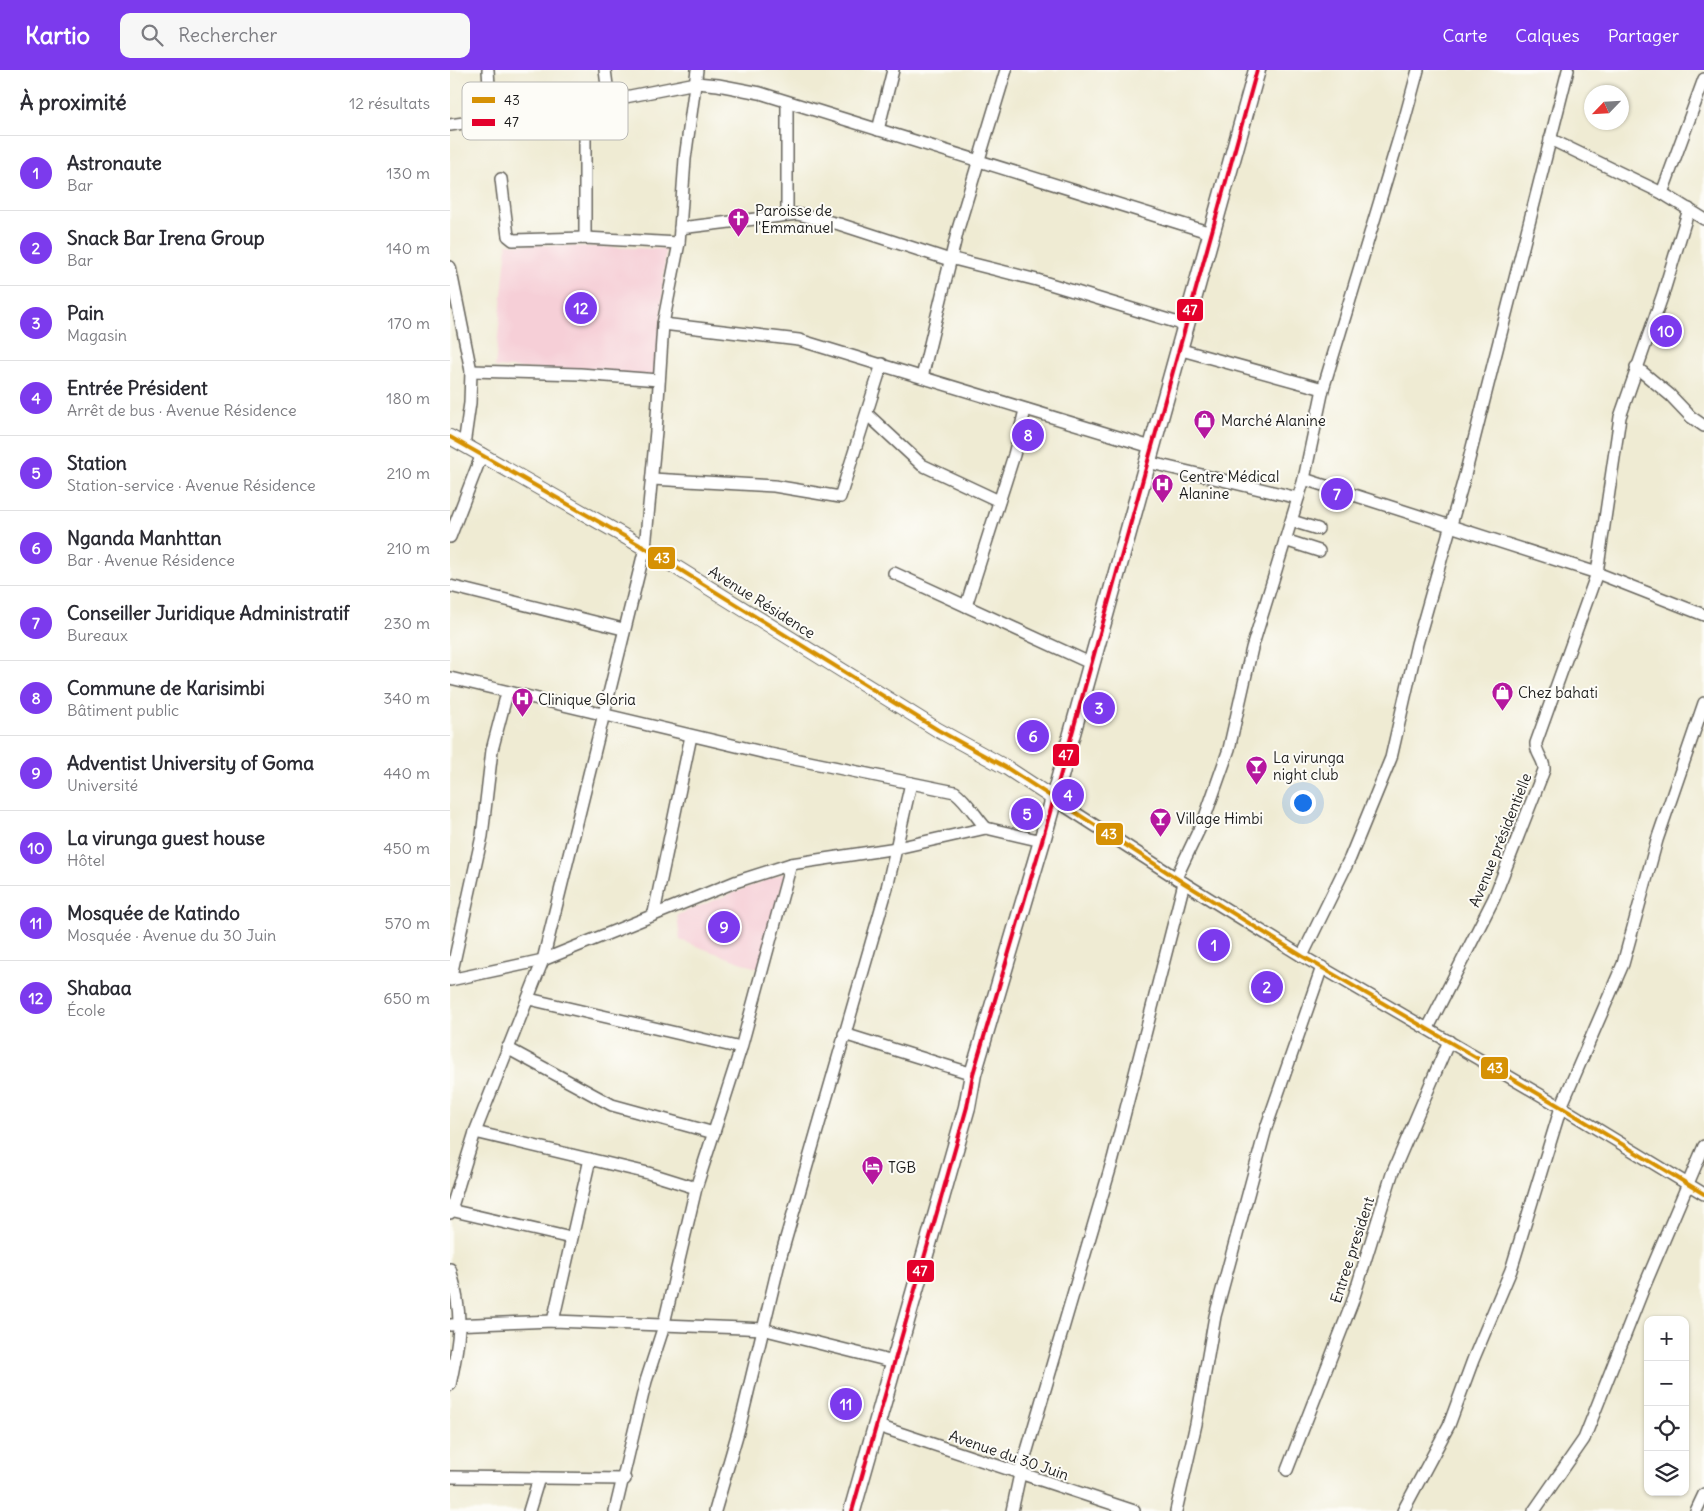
<!DOCTYPE html>
<html lang="fr">
<head>
<meta charset="utf-8">
<style>
	body { margin:0; font-family:Delius,sans-serif; background:#f7f7f7; color:#2b2b33 }
	.controls { position:absolute; right:15px; bottom:15px; display:grid; overflow:hidden; border-radius:10px; box-shadow:0 1px 4px #0004 }
	.controls button { width:45px; height:45px; display:grid; place-items:center; padding:0; border:0; border-bottom:1px solid #e1e1e2; background:#fff; color:#2b2b33; font:25px sans-serif }
	.compass { position:absolute; left:1134px; top:15px; width:45px; height:45px; border-radius:50%; background:#fff; box-shadow:0 1px 4px #0004; rotate:245deg }
	.you { position:absolute; left:852px; top:732px; width:18px; height:18px; margin:-12px; border:4px solid #fff; border-radius:50%; background:#1a73e8; box-shadow:0 0 0 8px #1a73e833 }
	.badge { display:grid; place-items:center; width:32px; height:32px; border-radius:50%; background:#7c3aed; color:#fff; font-size:16px; font-weight:700 }
	.pin { position:absolute; translate:-50% -50%; border:2px solid #fff; box-shadow:0 1px 5px #0006 }
	.list { margin:0; padding:0; list-style:none }
	h2 { display:flex; justify-content:space-between; align-items:center; height:65px; margin:0; padding:0 20px; font-size:21px }
	h2 small { font-size:16px; font-weight:400; color:#7c7c81 }
	.list li { display:grid; grid-template-columns:32px 1fr auto; gap:15px; align-items:center; box-sizing:border-box; height:75px; padding:0 20px; border-top:1px solid #e1e1e2 }
	.list b { display:block; font-size:19px; white-space:nowrap }
	.list p { margin:0; font-size:16px; white-space:nowrap; color:#7c7c81 }
	.list em { font-size:16px; font-style:normal; color:#7c7c81 }
	.icon { flex:none; width:28px; height:28px; fill:none; stroke:currentColor; stroke-width:2; stroke-linecap:round; stroke-linejoin:round }
	.map { position:relative; flex:none; width:1254px; height:1441px; overflow:hidden }
	header { display:flex; align-items:center; gap:30px; box-sizing:border-box; height:70px; padding:0 25px; background:#7c3aed; color:#fff }
	header strong { font-size:24px }
	nav { display:flex; gap:28px; margin-inline-start:auto; font-size:18px }
	.search { width:350px; height:45px; background:#f7f7f7; display:flex; align-items:center; gap:12px; box-sizing:border-box; padding:0 18px; border-radius:10px; color:#7c7c81; font-size:19px }
	main { display:flex }
	aside { flex:1; background:#fff }
	.map>svg:first-child { display:block }
</style>
</head>
<body>
<header>
<strong>Kartio</strong>
<div class="search"><svg class="icon" aria-label="search" viewBox="0 0 24 24"><circle cx="10" cy="10" r="6"/><path d="M15 15l6 6"/></svg>Rechercher</div>
<nav><a>Carte</a><a>Calques</a><a>Partager</a></nav>
</header>
<main>
<aside>
<h2>À proximité<small>12 résultats</small></h2>
<ul class="list">
<li><span class="badge">1</span><div><b>Astronaute</b><p>Bar</p></div><em>130 m</em></li>
<li><span class="badge">2</span><div><b>Snack Bar Irena Group</b><p>Bar</p></div><em>140 m</em></li>
<li><span class="badge">3</span><div><b>Pain</b><p>Magasin</p></div><em>170 m</em></li>
<li><span class="badge">4</span><div><b>Entrée Président</b><p>Arrêt de bus · Avenue Résidence</p></div><em>180 m</em></li>
<li><span class="badge">5</span><div><b>Station</b><p>Station-service · Avenue Résidence</p></div><em>210 m</em></li>
<li><span class="badge">6</span><div><b>Nganda Manhttan</b><p>Bar · Avenue Résidence</p></div><em>210 m</em></li>
<li><span class="badge">7</span><div><b>Conseiller Juridique Administratif</b><p>Bureaux</p></div><em>230 m</em></li>
<li><span class="badge">8</span><div><b>Commune de Karisimbi</b><p>Bâtiment public</p></div><em>340 m</em></li>
<li><span class="badge">9</span><div><b>Adventist University of Goma</b><p>Université</p></div><em>440 m</em></li>
<li><span class="badge">10</span><div><b>La virunga guest house</b><p>Hôtel</p></div><em>450 m</em></li>
<li><span class="badge">11</span><div><b>Mosquée de Katindo</b><p>Mosquée · Avenue du 30 Juin</p></div><em>570 m</em></li>
<li><span class="badge">12</span><div><b>Shabaa</b><p>École</p></div><em>650 m</em></li>
</ul>
</aside>
<div class="map">
<svg width="1254" height="1441" viewBox="0 0 1254 1441">
	<rect width="100%" height="100%" fill="#fdfcf7"/>
	<filter id="ink" filterUnits="userSpaceOnUse"><feTurbulence type="fractalNoise" baseFrequency=".02" numOctaves="2"/><feDisplacementMap in="SourceGraphic" scale="10" xChannelSelector="R" yChannelSelector="G"/><feConvolveMatrix kernelMatrix="1 2 1 2 8 2 1 2 1" color-interpolation-filters="sRGB"/></filter>
	<filter id="wash" filterUnits="userSpaceOnUse"><feTurbulence type="fractalNoise" baseFrequency=".0096" numOctaves="4" result="noise"/><feDisplacementMap in="SourceGraphic" scale="20" xChannelSelector="R" yChannelSelector="G"/><feGaussianBlur stdDeviation="1.12" result="paint"/><feColorMatrix in="noise" values="0 0 0 0 0 0 0 0 0 0 0 0 0 0 0 0 0 1.4 0 .05"/><feComposite in="paint" operator="in"/></filter>
	<g filter="url(#wash)">
		<rect width="100%" height="100%" fill="#efebd3"/>
		<g fill="#f6cfd7">
			<path d="M57 174 216 179 207 307 45 297Z"/>
			<path d="M336 802 309 899 230 870 227 845Z"/>
		</g>
	</g>
	<g filter="url(#ink)">
		<g fill="none" stroke-linecap="round" stroke-linejoin="round">
			<defs>
				<g id="minor">
					<path d="M38 0 41 48"/>
					<path d="M155 0 159 31"/>
					<path d="M0 55 135 35 246 13 268 15 310 23 761 163"/>
					<path d="M428 60 443 0"/>
					<path d="M1100 69 1212 123 1254 149"/>
					<path d="M51 109 58 166 63 170 135 168 229 173"/>
					<path d="M1212 123 1254 9"/>
					<path d="M337 143V33"/>
					<path d="M230 158 347 144 389 154 500 190"/>
					<path d="M135 168V35"/>
					<path d="M500 188 587 210 735 255"/>
					<path d="M0 197 21 301 20 333 14 375"/>
					<path d="M213 254 349 270 701 377"/>
					<path d="M728 279 873 319"/>
					<path d="M1186 297 1220 325 1241 347 1254 356"/>
					<path d="M21 301 130 304 209 310"/>
					<path d="M472 307 508 159 556 0"/>
					<path d="M417 344 472 395 549 431"/>
					<path d="M697 392 848 428"/>
					<path d="M202 409 324 416 390 427 432 294"/>
					<path d="M854 409 1147 503 1254 545"/>
					<path d="M842 451 868 459"/>
					<path d="M0 467 32 384"/>
					<path d="M835 470 869 481"/>
					<path d="M444 503 640 593"/>
					<path d="M0 516 173 559"/>
					<path d="M516 536 564 385 575 340"/>
					<path d="M0 608 320 684 505 722C517 731 526 747 536 758"/>
					<path d="M57 623 42 680 32 766 0 910 93 890 285 812 341 794 447 778 536 758 592 771"/>
					<path d="M604 729 734 813 852 886 1111 1037 1254 1124"/>
					<path d="M726 808 755 747 779 679 802 578 854 409 873 319 955 48 968 0"/>
					<path d="M204 843 241 666"/>
					<path d="M852 886 900 788 941 688 967 574 1014 409 1118 0"/>
					<path d="M79 929 291 978"/>
					<path d="M978 958 1044 828 1094 700C1095 690 1085 683 1086 673L1147 503 1170 347 1213 224 1239 139"/>
					<path d="M394 964 523 1004"/>
					<path d="M57 978 162 1035 264 1063"/>
					<path d="M25 1062 198 1103 246 1118"/>
					<path d="M0 1140 121 1168"/>
					<path d="M0 1143 25 1062 93 890 195 478 206 361 213 254 229 173 235 89 247 0"/>
					<path d="M0 1199C14 1247 10 1267 0 1315"/>
					<path d="M103 1251 140 1089"/>
					<path d="M0 1255 103 1251 294 1258 312 1259 444 1292"/>
					<path d="M425 1355 684 1441"/>
					<path d="M837 1400 902 1233 942 1104 999 971"/>
					<path d="M0 1407 175 1409"/>
					<path d="M79 1441 89 1408"/>
					<path d="M165 1441 196 1311 212 1262 246 1118 291 978 341 794"/>
					<path d="M265 1441 290 1355 330 1189 437 818 461 713"/>
					<path d="M562 1441 570 1404 663 1089 734 813"/>
					<path d="M726 1441 746 1354 765 1246 816 1058 872 897"/>
					<path d="M953 1441 999 1355 1023 1290 1061 1200 1111 1037 1173 894 1207 770 1254 633"/>
					<path d="M1084 1441 1134 1369 1194 1217 1254 1076"/>
					<path d="M1246 1441 1254 1424"/>
				</g>
				<path id="major" d="M0 367 195 478 488 660 557 698 604 729"/>
				<path id="highway" d="M402 1441 517 1037 523 1004 592 771 807 0"/>
			</defs>
			<use href="#minor" stroke="#66645c" stroke-width="14"/>
			<use href="#major" stroke="#66645c" stroke-width="16"/>
			<use href="#highway" stroke="#66645c" stroke-width="19"/>
			<use href="#minor" stroke="#fff" stroke-width="11"/>
			<use href="#major" stroke="#fff" stroke-width="14"/>
			<use href="#highway" stroke="#fff" stroke-width="16"/>
			<defs>
				<path id="bus-1" d="M0 367 195 478 488 660 557 698 734 813 852 886 1111 1037 1254 1124"/>
				<path id="bus-2" d="M402 1441 517 1037 523 1004 592 771 807 0"/>
			</defs>
			<use href="#bus-1" stroke="#fdfcf7" stroke-width="8"/>
			<use href="#bus-2" stroke="#fdfcf7" stroke-width="8"/>
			<use href="#bus-1" stroke="#d69104" stroke-width="4"/>
			<use href="#bus-2" stroke="#e4002b" stroke-width="4"/>
		</g>
	</g>
	<defs>
		<symbol id="church-pin" viewBox="-11 -11 22 30"><path d="M0 17L-7.5 6A9.5 9.5 0 1 1 7.5 6Z" fill="#b5179e" stroke="#fdfcf7"/><path d="M-1.2-6h2.4v3.5h3.3v2.4h-3.3V6h-2.4V-.1h-3.3v-2.4h3.3Z" fill="#fff"/></symbol>
		<symbol id="shop-pin" viewBox="-11 -11 22 30"><path d="M0 17L-7.5 6A9.5 9.5 0 1 1 7.5 6Z" fill="#b5179e" stroke="#fdfcf7"/><path d="M-5-2.5h2.3a2.7 3.5 0 0 1 5.4 0H5L5.5 6h-11ZM-1.5-2.5h3a1.5 2.3 0 0 0-3 0Z" fill="#fff"/></symbol>
		<symbol id="hospital-pin" viewBox="-11 -11 22 30"><path d="M0 17L-7.5 6A9.5 9.5 0 1 1 7.5 6Z" fill="#b5179e" stroke="#fdfcf7"/><path d="M-5-5h3v3.5h4V-5h3V5h-3V1.5h-4V5h-3Z" fill="#fff"/></symbol>
		<symbol id="bar-pin" viewBox="-11 -11 22 30"><path d="M0 17L-7.5 6A9.5 9.5 0 1 1 7.5 6Z" fill="#b5179e" stroke="#fdfcf7"/><path d="M-6-5H6L.8 .8V4.5H3.5V6h-7V4.5H-.8V.8Z" fill="#fff"/></symbol>
		<symbol id="hotel-pin" viewBox="-11 -11 22 30"><path d="M0 17L-7.5 6A9.5 9.5 0 1 1 7.5 6Z" fill="#b5179e" stroke="#fdfcf7"/><path d="M-6-4.5h1.5V1H6V5H4.5V3h-9V5H-6ZM-4 0a1.8 1.8 0 1 1 3.6 0ZM.5 0V-2.5h3Q6-2.5 6 0Z" fill="#fff"/></symbol>
	</defs>
	<g fill-rule="evenodd">
		<use href="#church-pin" x="276" y="136" width="25" height="34"/>
		<use href="#shop-pin" x="742" y="338" width="25" height="34"/>
		<use href="#hospital-pin" x="700" y="402" width="25" height="34"/>
		<use href="#shop-pin" x="1040" y="610" width="25" height="34"/>
		<use href="#hospital-pin" x="60" y="616" width="25" height="34"/>
		<use href="#bar-pin" x="794" y="684" width="25" height="34"/>
		<use href="#bar-pin" x="698" y="736" width="25" height="34"/>
		<use href="#hotel-pin" x="410" y="1084" width="25" height="34"/>
	</g>
	<g text-anchor="middle" dominant-baseline="central" stroke-width="4" stroke-linejoin="round" paint-order="stroke">
		<g font-size="15" fill="#1c1c1c" stroke="#fdfcf7" text-anchor="start">
			<text x="305" y="140">Paroisse de<tspan x="305" dy="17">l'Emmanuel</tspan></text>
			<text x="771" y="350">Marché Alanine</text>
			<text x="729" y="406">Centre Médical<tspan x="729" dy="17">Alanine</tspan></text>
			<text x="1068" y="622">Chez bahati</text>
			<text x="88" y="629">Clinique Gloria</text>
			<text x="823" y="687">La virunga<tspan x="823" dy="17">night club</tspan></text>
			<text x="726" y="748">Village Himbi</text>
			<text x="438" y="1097">TGB</text>
		</g>
		<g font-size="15" fill="#1c1c1c" stroke="#fdfcf7">
			<text transform="translate(312 532) rotate(32)">Avenue Résidence</text>
			<text transform="translate(1050 770) rotate(-68)">Avenue présidentielle</text>
			<text transform="translate(902 1180) rotate(-72)">Entree president</text>
			<text transform="translate(559 1385) rotate(19)">Avenue du 30 Juin</text>
		</g>
	</g>
	<rect x="12" y="12" width="166" height="58" rx="8" fill="#fdfcf7" stroke="#bab9b5" stroke-width="1"/>
	<rect x="22" y="27" width="23" height="6" fill="#d69104"/>
	<rect x="22" y="49" width="23" height="7" fill="#e4002b"/>
	<g font-size="14" fill="#1c1c1c">
		<text x="54" y="35">43</text>
		<text x="54" y="57">47</text>
	</g>
	<g stroke="#fdfcf7" stroke-width="2">
		<rect x="726" y="228" width="28" height="24" rx="5" fill="#e4002b"/>
		<rect x="197" y="476" width="29" height="24" rx="5" fill="#d69104"/>
		<rect x="602" y="673" width="28" height="24" rx="5" fill="#e4002b"/>
		<rect x="645" y="752" width="29" height="24" rx="5" fill="#d69104"/>
		<rect x="1030" y="986" width="29" height="24" rx="5" fill="#d69104"/>
		<rect x="456" y="1189" width="29" height="24" rx="5" fill="#e4002b"/>
	</g>
	<g font-size="14" text-anchor="middle" font-weight="bold" fill="#fff">
		<text x="740" y="245">47</text>
		<text x="212" y="493">43</text>
		<text x="616" y="690">47</text>
		<text x="659" y="769">43</text>
		<text x="1045" y="1003">43</text>
		<text x="470" y="1206">47</text>
	</g>
</svg>
<div class="controls">
<button>+</button>
<button>−</button>
<button><svg class="icon" aria-label="locate" viewBox="0 0 24 24"><circle cx="12" cy="12" r="6"/><path d="M12 2v4M12 18v4M2 12h4M18 12h4"/></svg></button>
<button><svg class="icon" aria-label="layers" viewBox="0 0 24 24"><path d="M12 4l9 5-9 5-9-5zM3 14l9 5 9-5"/></svg></button>
</div>
<svg class="compass" viewBox="-18 -18 36 36"><path d="M0-13l5 13h-10z" fill="#e53935"/><path d="M0 13l5-13h-10z" fill="#7c7c81"/></svg>
<div class="you"></div>
<div class="pin badge" style="left:764px;top:875px">1</div>
<div class="pin badge" style="left:817px;top:917px">2</div>
<div class="pin badge" style="left:649px;top:638px">3</div>
<div class="pin badge" style="left:618px;top:725px">4</div>
<div class="pin badge" style="left:577px;top:744px">5</div>
<div class="pin badge" style="left:583px;top:666px">6</div>
<div class="pin badge" style="left:887px;top:424px">7</div>
<div class="pin badge" style="left:578px;top:365px">8</div>
<div class="pin badge" style="left:274px;top:857px">9</div>
<div class="pin badge" style="left:1216px;top:261px">10</div>
<div class="pin badge" style="left:396px;top:1334px">11</div>
<div class="pin badge" style="left:131px;top:238px">12</div>
</div>
</main>
</body>
</html>
